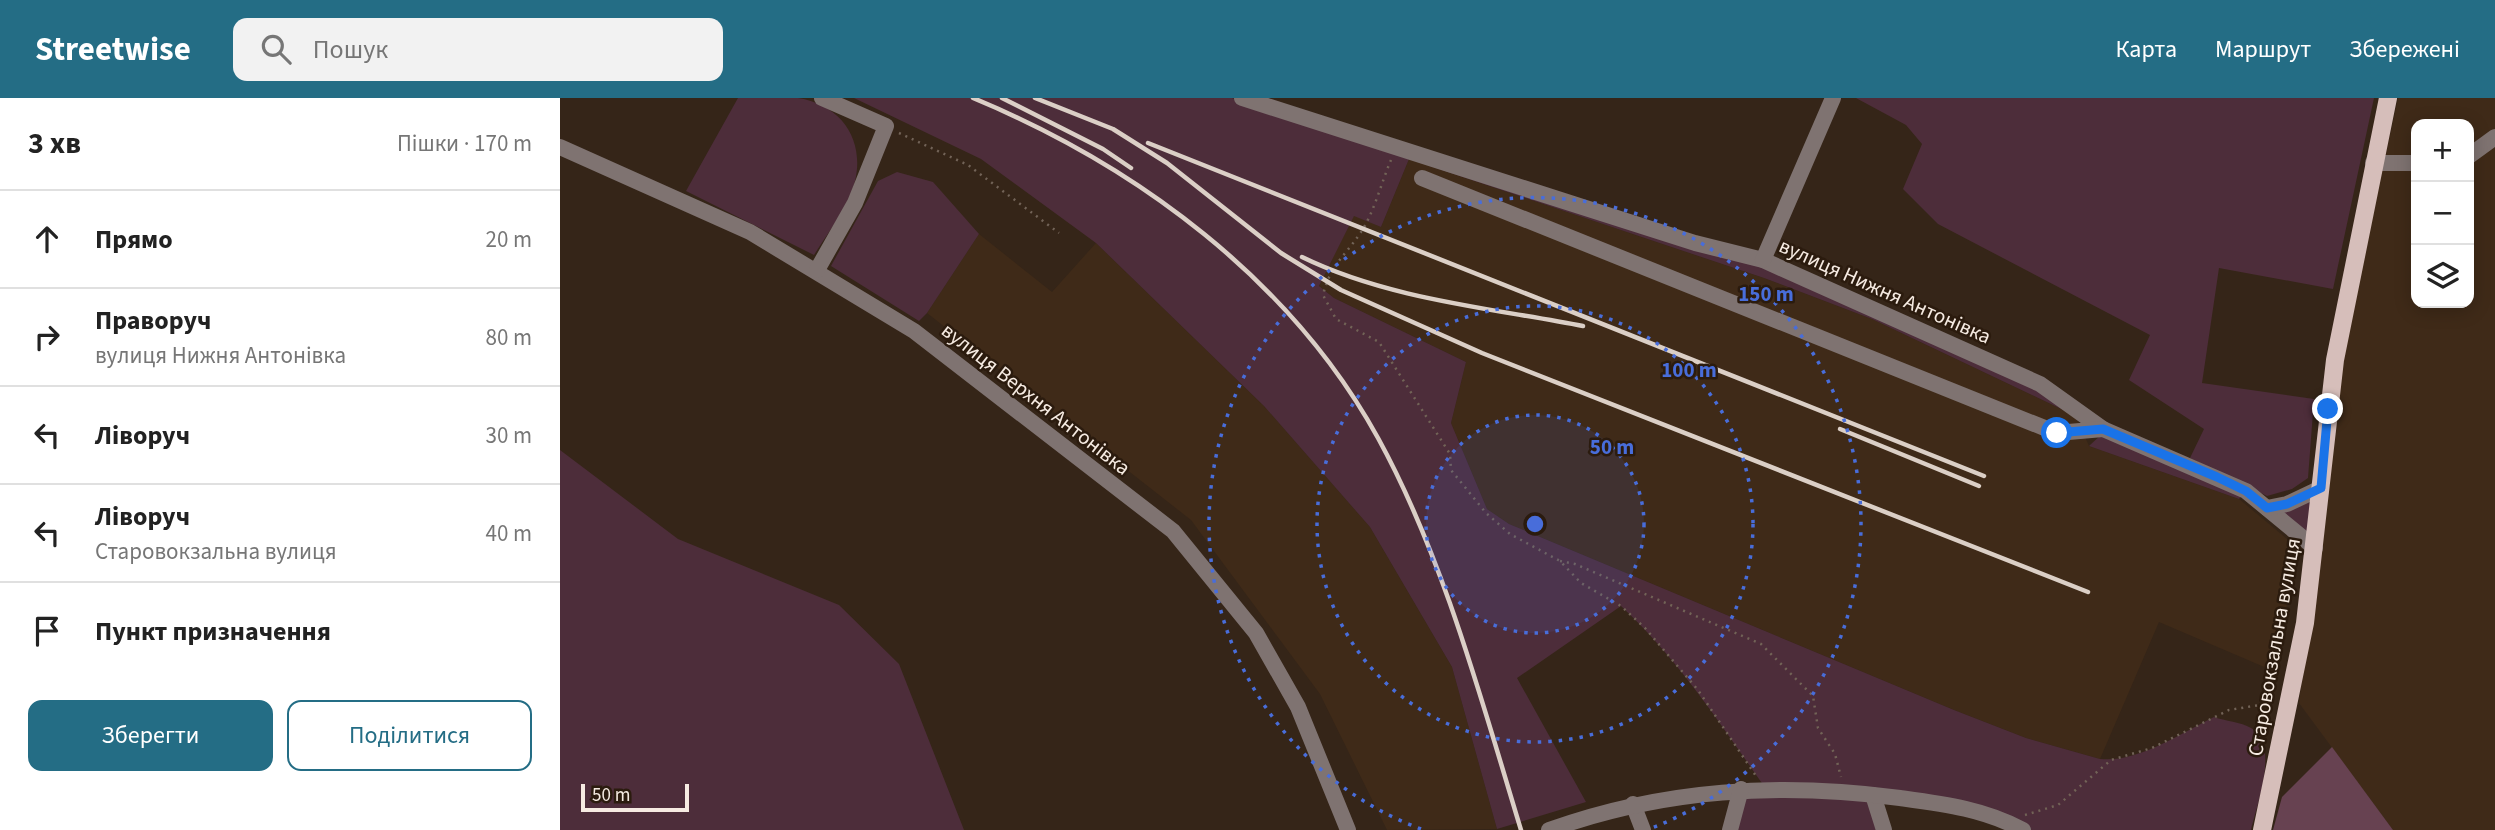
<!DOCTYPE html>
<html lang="uk">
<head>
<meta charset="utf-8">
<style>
	body { margin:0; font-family:"Source Sans 3",sans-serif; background:#f2f2f2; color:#222 }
	.controls { position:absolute; right:21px; top:21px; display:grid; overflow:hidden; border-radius:14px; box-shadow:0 4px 18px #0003 }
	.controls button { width:63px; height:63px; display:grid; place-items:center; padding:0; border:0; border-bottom:2px solid #e0e0e0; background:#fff; color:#222; font:35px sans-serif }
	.scale { position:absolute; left:21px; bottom:18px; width:108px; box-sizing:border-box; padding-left:7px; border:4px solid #f6ebe2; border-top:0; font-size:19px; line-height:24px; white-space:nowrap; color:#f6ebe2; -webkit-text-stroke:5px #2b1b0e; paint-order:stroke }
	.stop { position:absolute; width:21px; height:21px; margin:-16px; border:5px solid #1a73e8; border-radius:50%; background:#fff }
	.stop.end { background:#1a73e8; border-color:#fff; box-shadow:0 2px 7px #0008 }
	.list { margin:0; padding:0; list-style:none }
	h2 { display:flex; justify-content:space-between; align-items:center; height:91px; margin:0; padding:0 28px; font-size:30px }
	h2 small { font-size:23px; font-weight:400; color:#767676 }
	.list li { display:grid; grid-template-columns:46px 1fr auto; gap:21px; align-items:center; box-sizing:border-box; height:98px; padding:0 28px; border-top:2px solid #e0e0e0 }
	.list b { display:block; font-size:26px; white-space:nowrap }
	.list p { margin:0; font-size:23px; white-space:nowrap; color:#767676 }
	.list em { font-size:23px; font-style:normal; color:#767676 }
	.actions { display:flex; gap:14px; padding:21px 28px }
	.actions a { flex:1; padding:16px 0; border:2px solid #246d85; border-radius:14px; text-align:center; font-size:24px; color:#246d85 }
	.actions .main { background:#246d85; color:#fff }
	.icon { flex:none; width:38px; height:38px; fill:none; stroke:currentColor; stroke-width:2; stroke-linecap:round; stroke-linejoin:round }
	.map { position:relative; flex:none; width:1935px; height:732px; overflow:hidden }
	header { display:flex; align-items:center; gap:42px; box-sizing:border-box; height:98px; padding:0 35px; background:#246d85; color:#fff }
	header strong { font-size:33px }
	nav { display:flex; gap:38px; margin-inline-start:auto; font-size:24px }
	.search { width:490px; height:63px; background:#f2f2f2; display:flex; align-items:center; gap:18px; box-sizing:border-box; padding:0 24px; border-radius:14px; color:#767676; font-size:26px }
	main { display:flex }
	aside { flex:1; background:#fff }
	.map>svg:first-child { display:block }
</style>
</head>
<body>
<header>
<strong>Streetwise</strong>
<div class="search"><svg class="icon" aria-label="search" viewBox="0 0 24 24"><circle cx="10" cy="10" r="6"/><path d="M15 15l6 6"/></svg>Пошук</div>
<nav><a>Карта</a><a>Маршрут</a><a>Збережені</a></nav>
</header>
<main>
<aside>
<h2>3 хв<small>Пішки · 170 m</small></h2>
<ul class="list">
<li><svg class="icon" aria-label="ahead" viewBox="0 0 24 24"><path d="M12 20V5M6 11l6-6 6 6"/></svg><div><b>Прямо</b></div><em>20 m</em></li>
<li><svg class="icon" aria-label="right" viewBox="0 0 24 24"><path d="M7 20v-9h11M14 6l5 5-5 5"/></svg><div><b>Праворуч</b><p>вулиця Нижня Антонівка</p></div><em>80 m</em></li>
<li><svg class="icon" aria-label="left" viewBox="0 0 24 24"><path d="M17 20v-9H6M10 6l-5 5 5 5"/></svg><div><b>Ліворуч</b></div><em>30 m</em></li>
<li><svg class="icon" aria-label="left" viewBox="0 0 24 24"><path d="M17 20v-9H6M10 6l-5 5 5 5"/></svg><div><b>Ліворуч</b><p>Старовокзальна вулиця</p></div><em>40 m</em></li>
<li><svg class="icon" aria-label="arrive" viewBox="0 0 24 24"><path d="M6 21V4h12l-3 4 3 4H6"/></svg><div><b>Пункт призначення</b></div></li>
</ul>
<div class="actions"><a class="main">Зберегти</a><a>Поділитися</a></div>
</aside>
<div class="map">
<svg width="1935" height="732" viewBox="0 0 1935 732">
	<rect width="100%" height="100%" fill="#352518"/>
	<g fill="#3f2a18" fill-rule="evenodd">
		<path d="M1838 0H1935V732H1833L1739 605 1779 276ZM1856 26H1909V205H1856Z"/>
		<path d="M849 61 1204 180 1312 221 1516 318 1529 348 1679 401 1732 445 1729 460 1734 461 1716 574 1599 524 1540 661 1466 640 1394 612 949 426 927 411 891 325 906 264 774 200 759 188 794 117 821 129Z"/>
		<path d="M419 136 492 194 536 145 704 308 810 429 892 569 937 731 827 732 760 596 631 422 367 215Z"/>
	</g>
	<g fill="#4d2d3a">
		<path d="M178 0C197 0 219 0 238 0 290 8 311 56 288 102 279 121 265 139 254 157L126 93Z"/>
		<path d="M294 0H672L1200 168 1478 289 1516 318 1312 221 1204 180 849 61 821 129 794 118 759 188 774 200 906 264 891 325 927 411 949 426 1394 612 1466 640 1540 661C1578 665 1621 635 1654 619 1665 623 1681 624 1691 630 1720 647 1697 706 1691 732H1463L1314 697 1324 732H1170L1181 691H1206C1161 627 1119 562 1061 508L957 580 1026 704 937 731 892 569 810 429 704 308 536 145 421 61Z"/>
		<path d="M1296 0H1814L1773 191 1659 170 1642 285 1754 301 1748 380 1732 391 1707 398 1630 360 1644 331 1569 282 1590 237 1378 126 1343 91 1362 46 1346 27Z"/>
		<path d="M337 74 373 84 419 136 367 215 359 223 271 168 318 83Z"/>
		<path d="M1542 336 1683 396 1679 401 1529 348Z"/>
		<path d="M0 352 118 441 279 507 339 566 404 732H0Z"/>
		<path d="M1761 390 1755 450 1707 410Z"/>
	</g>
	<path fill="#674251" d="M1772 649 1833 732H1713L1722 699Z"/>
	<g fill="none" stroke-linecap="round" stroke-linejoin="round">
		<g stroke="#726357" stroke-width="2.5" stroke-dasharray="2 5" stroke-linecap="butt">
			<path d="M339 35 408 67 499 135"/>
			<path d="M831 62C821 85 814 116 799 137 783 160 770 168 763 197L776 221 819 244 890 356 891 372 926 415 950 436 1000 463 1021 485 1061 508 1085 530 1138 592 1196 678"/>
			<path d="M1000 463 1015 466 1201 546 1253 598 1258 630 1275 656 1281 679"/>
			<path d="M1465 717 1498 707 1551 662 1592 650 1669 612 1712 605"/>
		</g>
		<g stroke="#7f7371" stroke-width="16">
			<path d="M682 0 1135 145 1203 162 1480 286 1543 331 1686 393 1755 450"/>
			<path d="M0 49 190 134 354 233 613 433 696 535 738 609 788 732"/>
			<path d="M1909 58 1935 39"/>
			<path d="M1813 65H1856"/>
			<path d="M862 80 1497 335 1543 331"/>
			<path d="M1203 162 1273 0"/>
			<path d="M257 172 295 105 326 28 262 0"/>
			<path d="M1707 410 1727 406 1761 390"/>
			<path d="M1313 697 1324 732"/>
			<path d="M1073 706 1083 732"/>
			<path d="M989 732C1104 691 1219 684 1340 700 1384 706 1424 711 1463 732"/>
			<path d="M1170 732 1181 691"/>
		</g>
		<path stroke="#d6beba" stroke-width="18" d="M1702 732 1745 525 1775 262 1828 0"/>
		<g stroke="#dbcfc6" stroke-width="4.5">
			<path d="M413 0C577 68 731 182 818 340 883 458 922 604 961 732"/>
			<path d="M442 0 543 51 571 70"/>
			<path d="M475 0 553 31 607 65 721 155 781 192 922 255 1528 494"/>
			<path d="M588 45 1424 378"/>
			<path d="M742 159C828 201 930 210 1023 228"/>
			<path d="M1280 331 1419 388"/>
		</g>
	</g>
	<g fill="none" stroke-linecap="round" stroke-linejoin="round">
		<path stroke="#1a73e8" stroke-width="9" d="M1497 335 1543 331 1657 379 1686 393 1707 410 1727 406 1761 390 1768 311"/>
	</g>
	<circle cx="975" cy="426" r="109" fill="#486dda" fill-opacity=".12"/>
	<g fill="none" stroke="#486dda" stroke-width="3.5" stroke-dasharray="3.5 7">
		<circle cx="975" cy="426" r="109"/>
		<circle cx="975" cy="426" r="218"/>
		<path d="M861 731A326 326 0 1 1 1089 731"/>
	</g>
	<g text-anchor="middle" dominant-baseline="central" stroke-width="5" stroke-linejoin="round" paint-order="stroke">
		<g font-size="21" fill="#f6ebe2" stroke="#2b1b0e">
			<text transform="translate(1325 193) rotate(24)">вулиця Нижня Антонівка</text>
			<text transform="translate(476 301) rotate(38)">вулиця Верхня Антонівка</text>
			<text transform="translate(1714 549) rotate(-80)">Старовокзальна вулиця</text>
		</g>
	</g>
	<circle cx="975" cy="426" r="10" fill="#486dda" stroke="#2b1b0e" stroke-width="3.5"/>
	<g font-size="21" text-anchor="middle" font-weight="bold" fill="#486dda" stroke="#2b1b0e" stroke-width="5" stroke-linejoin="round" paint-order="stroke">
		<text x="1206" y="203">150 m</text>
		<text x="1129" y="279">100 m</text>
		<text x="1052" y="356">50 m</text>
	</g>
</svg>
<div class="controls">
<button>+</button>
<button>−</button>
<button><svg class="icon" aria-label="layers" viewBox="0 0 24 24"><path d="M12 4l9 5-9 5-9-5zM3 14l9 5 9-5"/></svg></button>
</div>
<div class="scale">50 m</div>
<div class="stop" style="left:1497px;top:335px"></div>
<div class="stop end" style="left:1768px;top:311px"></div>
</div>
</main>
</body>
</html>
